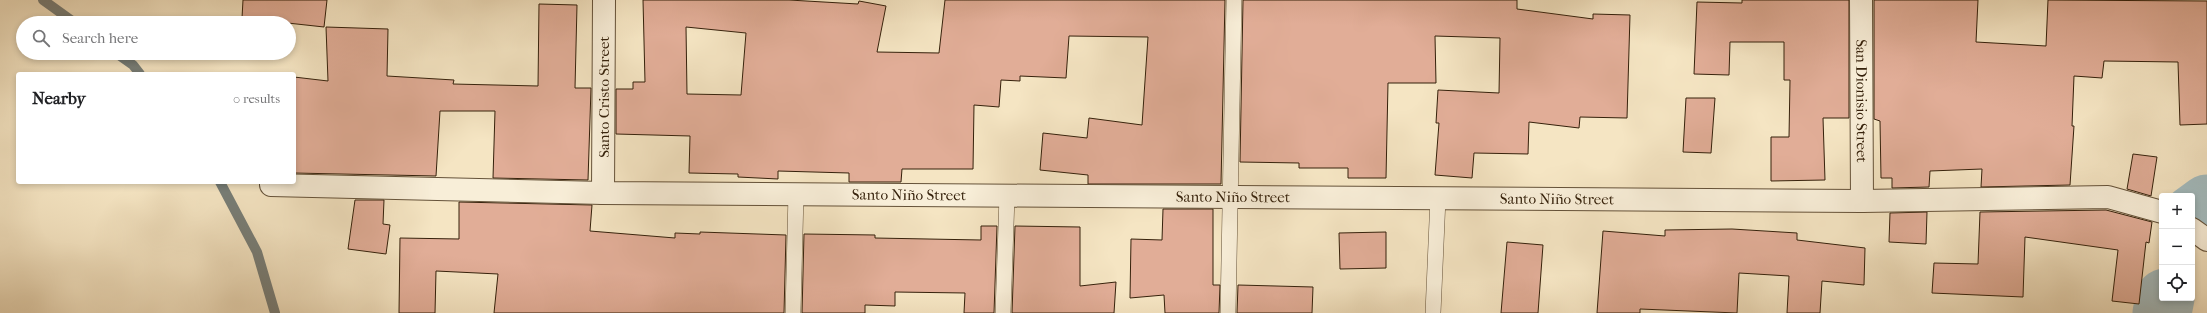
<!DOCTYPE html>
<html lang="en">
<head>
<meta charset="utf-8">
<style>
	body { margin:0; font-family:"IM FELL French Canon",serif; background:#f2f2f2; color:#202124 }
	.controls { position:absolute; right:12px; bottom:12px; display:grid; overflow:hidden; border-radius:4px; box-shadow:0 2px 6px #0003 }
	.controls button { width:36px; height:36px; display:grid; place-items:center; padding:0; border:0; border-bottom:1px solid #e0e0e0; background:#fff; color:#202124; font:20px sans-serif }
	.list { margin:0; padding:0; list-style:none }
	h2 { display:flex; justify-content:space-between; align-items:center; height:52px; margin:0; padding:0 16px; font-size:17px }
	h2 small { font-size:13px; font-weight:400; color:#757577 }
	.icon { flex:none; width:22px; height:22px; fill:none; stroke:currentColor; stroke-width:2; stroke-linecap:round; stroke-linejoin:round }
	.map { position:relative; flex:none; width:2207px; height:313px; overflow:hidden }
	.search { position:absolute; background:#fff; box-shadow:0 2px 6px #0003; left:16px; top:16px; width:280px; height:44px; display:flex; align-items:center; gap:10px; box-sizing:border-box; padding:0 14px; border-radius:22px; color:#757577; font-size:15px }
	.panel { position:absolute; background:#fff; box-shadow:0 2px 6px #0003; left:16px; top:72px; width:280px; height:112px; border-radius:4px }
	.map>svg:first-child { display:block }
</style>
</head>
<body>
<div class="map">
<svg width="2207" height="313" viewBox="0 0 2207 313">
	<rect width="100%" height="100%" fill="#f5e5c3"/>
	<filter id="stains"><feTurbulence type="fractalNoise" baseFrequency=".005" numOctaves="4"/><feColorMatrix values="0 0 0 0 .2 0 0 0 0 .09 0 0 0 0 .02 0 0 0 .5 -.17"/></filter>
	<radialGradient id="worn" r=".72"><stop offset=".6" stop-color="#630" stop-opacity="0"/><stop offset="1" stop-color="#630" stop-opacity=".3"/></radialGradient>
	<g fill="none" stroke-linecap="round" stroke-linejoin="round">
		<g stroke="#777e78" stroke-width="10">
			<path d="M43 0 75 23"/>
			<path d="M116 53 133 65 140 74"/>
			<path d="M220 182 257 252 275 313"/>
		</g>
		<g stroke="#a3bcc0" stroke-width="59">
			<path d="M2192 215 2207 204"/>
			<path d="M2162 313 2165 298"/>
		</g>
	</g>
	<g fill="#e1ad97" stroke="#35210b" fill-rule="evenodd">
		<path d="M243 0H327L324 27 242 18Z"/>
		<path d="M643 0H789L858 4 859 1 886 6 877 52 939 53 945 0H1225L1221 184H1088V175L1040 170 1043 133 1087 138 1089 118 1142 125 1148 37 1069 36 1066 78 1020 76V81L1001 80 999 107 974 105 973 169H902L901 182H849V173L778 171V179L738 177V174L689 173 690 136 616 134V89H633V82H645ZM686 27 746 33 741 95 687 94Z"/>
		<path d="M1243 0H1517V9L1593 19V14L1630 15 1627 118 1580 117 1579 128 1529 122 1528 154 1474 153 1472 178 1435 175 1439 123H1436L1438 90 1499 93 1500 38 1435 36 1436 83H1388L1386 178H1348V168H1299V163L1240 162Z"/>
		<path d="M1742 0H1849V118H1823L1825 180 1771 181V137H1789L1790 80H1784V42H1730L1729 75 1694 74 1697 2 1742 3Z"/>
		<path d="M1874 0H1978L1976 42 2046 46 2048 0 2207 1V124L2180 125 2178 62 2104 61 2102 78 2074 76 2072 126H2074L2070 185 1981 187 1982 169 1930 171 1929 187 1892 188V178H1881L1880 121 1874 119Z"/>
		<path d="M539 4 577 5 575 88H591L588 180 493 178 495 111H440L436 176 294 173V77L328 81 326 27 388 29 387 76 454 80 453 84 538 86Z"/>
		<path d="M1686 98H1715L1711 153 1683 152Z"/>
		<path d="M2133 154 2157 157 2151 196 2127 189Z"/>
		<path d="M355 200H384L383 224 390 225 386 254 348 249Z"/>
		<path d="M459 202 592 205 590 231 675 238V233L700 234V232L786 235 784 313H494L498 274 436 271 435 313H399L400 238 459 239Z"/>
		<path d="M1163 209H1213V285H1220L1219 313H1165L1164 295 1130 298 1131 239 1162 240Z"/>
		<path d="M2106 210 2152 222 2149 243 2146 242 2139 304 2112 301 2118 250 2025 237 2023 297 1932 293 1934 263 1978 264 1980 212Z"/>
		<path d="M1927 212 1926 244 1889 242 1890 213Z"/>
		<path d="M981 226H997L994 313H964L965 293 895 292V306L865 305V313H802L804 234 875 235V238L981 240Z"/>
		<path d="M1015 226 1080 227V286L1116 282 1114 313H1012Z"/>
		<path d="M1732 229 1797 233V240L1865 248 1864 285 1822 281 1820 313H1787L1789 276 1739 273 1737 313 1640 309V313H1597L1603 231 1665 236V230Z"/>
		<path d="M1386 232V268L1340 269 1339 233Z"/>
		<path d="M1507 242 1543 245 1538 313H1501Z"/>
		<path d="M1238 285 1313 287 1312 313H1237Z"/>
	</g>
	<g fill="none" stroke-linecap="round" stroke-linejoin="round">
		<defs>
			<g id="service">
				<path d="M793 313 796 194"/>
				<path d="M1003 313 1007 196"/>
				<path d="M1228 313 1234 0"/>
				<path d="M1433 313 1438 198"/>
			</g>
			<path id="minor" d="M271 185 603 193"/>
			<g id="tertiary">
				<path id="s1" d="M604 0 603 193 1862 201 2108 197 2162 212"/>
				<path id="s2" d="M1861 0 1862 201"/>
				<path d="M2192 229 2207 240"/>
			</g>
		</defs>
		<use href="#service" stroke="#655239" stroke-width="16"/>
		<use href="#minor" stroke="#655239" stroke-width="24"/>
		<use href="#tertiary" stroke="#655239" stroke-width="24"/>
		<use href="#service" stroke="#f8eed8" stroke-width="15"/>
		<use href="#minor" stroke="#f8eed8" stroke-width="22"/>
		<use href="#tertiary" stroke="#f8eed8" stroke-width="22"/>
	</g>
	<g text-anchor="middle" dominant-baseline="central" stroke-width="3" stroke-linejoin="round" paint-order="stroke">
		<g font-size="15" fill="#35210b" stroke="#f8eed8">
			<text transform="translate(604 97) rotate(-90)">Santo Cristo Street</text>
			<text stroke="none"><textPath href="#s2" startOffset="101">San Dionisio Street</textPath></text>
			<text stroke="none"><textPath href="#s1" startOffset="499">Santo Niño Street</textPath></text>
			<text stroke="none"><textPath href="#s1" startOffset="823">Santo Niño Street</textPath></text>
			<text stroke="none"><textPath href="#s1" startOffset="1147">Santo Niño Street</textPath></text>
		</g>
	</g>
	<rect width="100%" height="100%" filter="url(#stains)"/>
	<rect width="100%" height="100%" fill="url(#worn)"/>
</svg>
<div class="controls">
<button>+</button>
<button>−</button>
<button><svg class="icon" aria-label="locate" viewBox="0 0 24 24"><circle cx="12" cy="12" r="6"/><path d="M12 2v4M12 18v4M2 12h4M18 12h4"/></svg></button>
</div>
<div class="search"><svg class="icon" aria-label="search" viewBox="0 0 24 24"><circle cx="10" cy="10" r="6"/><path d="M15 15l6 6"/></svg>Search here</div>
<section class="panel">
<h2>Nearby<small>0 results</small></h2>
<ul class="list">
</ul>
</section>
</div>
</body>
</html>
